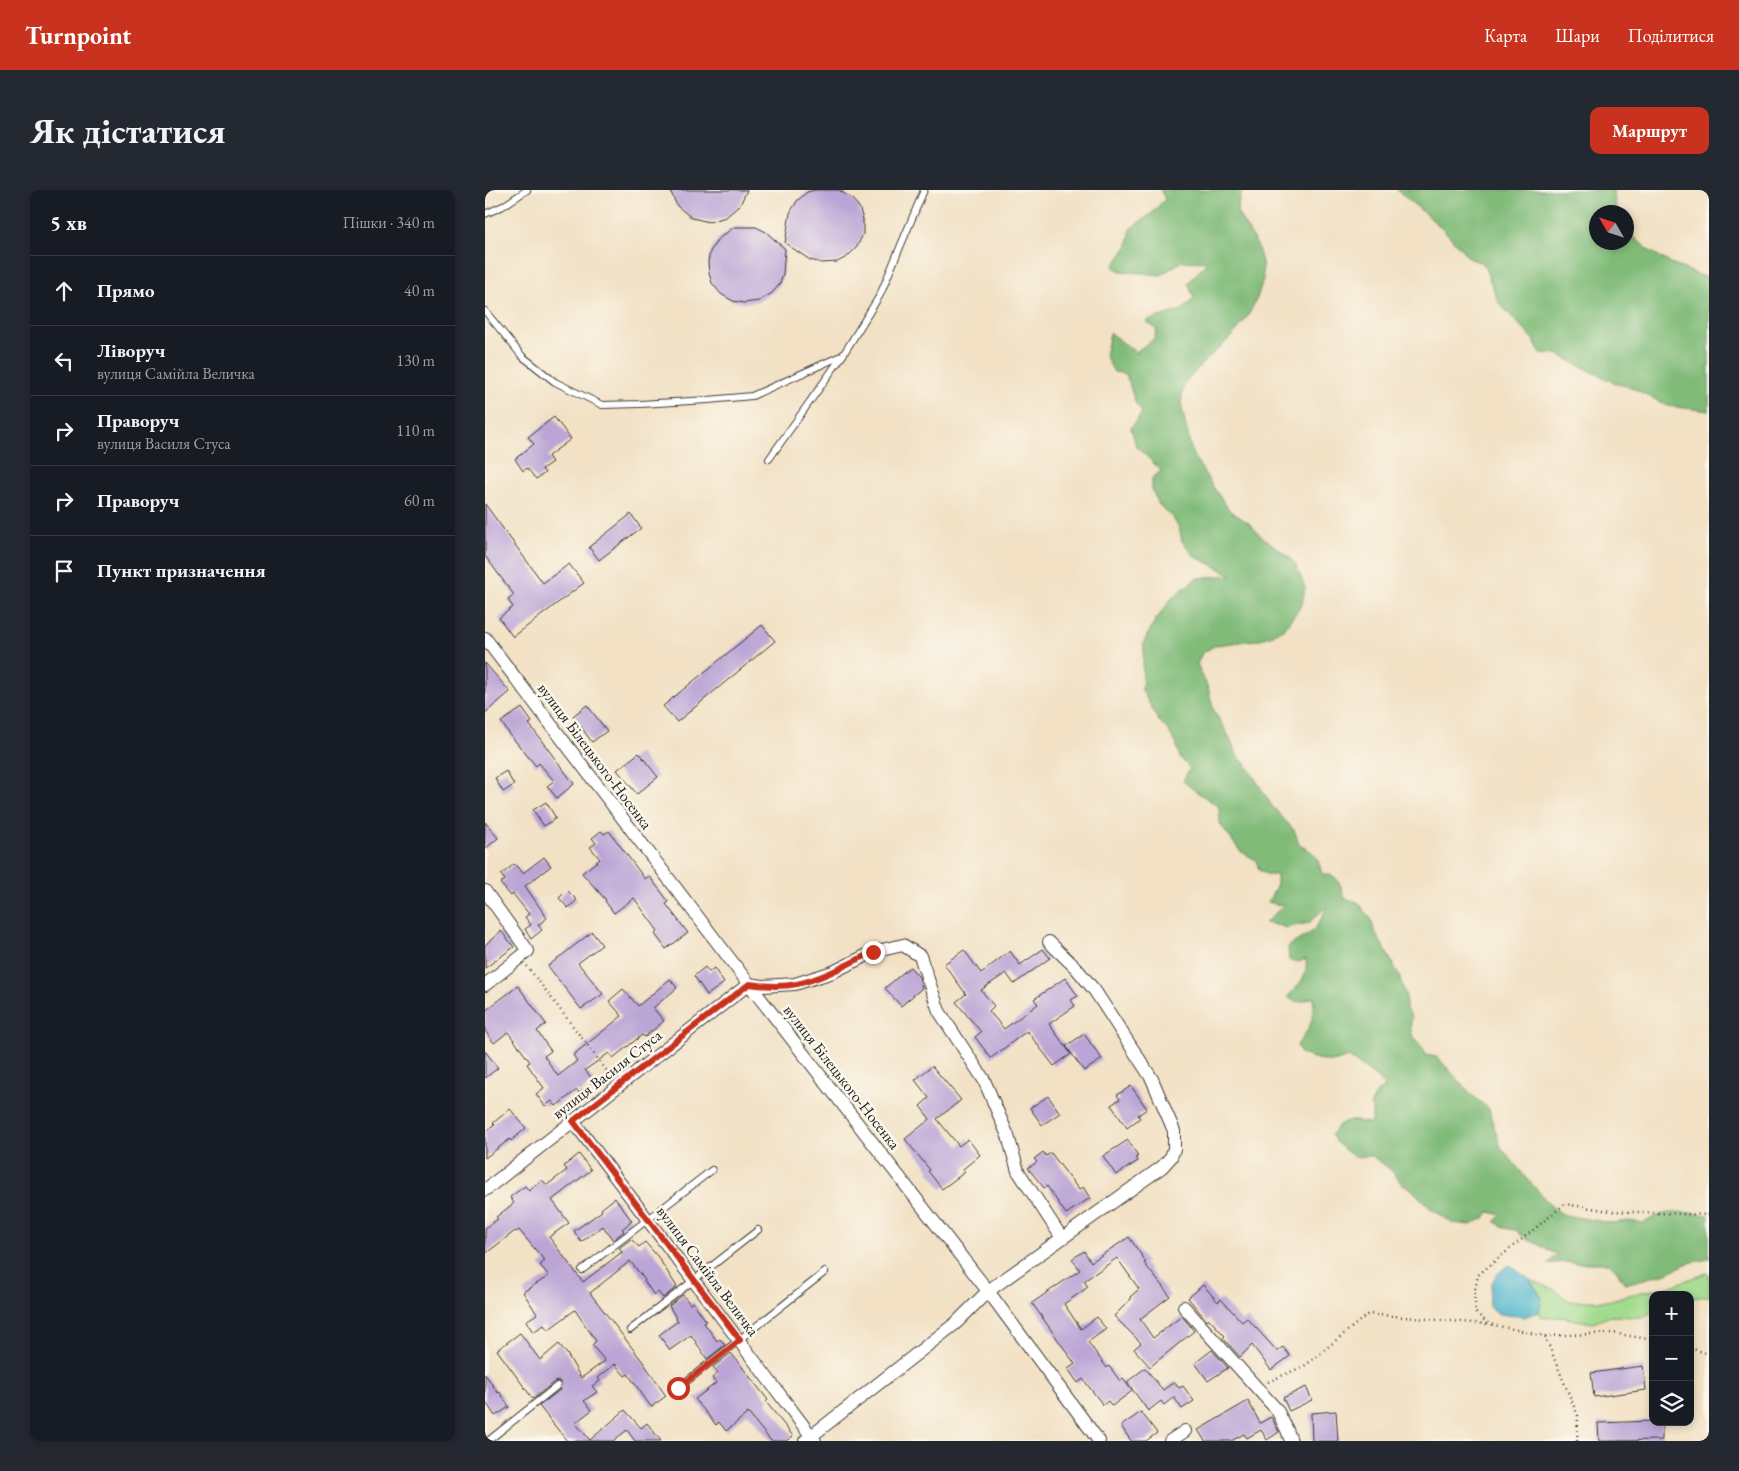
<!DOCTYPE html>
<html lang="uk">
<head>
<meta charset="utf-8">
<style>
	body { margin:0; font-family:"EB Garamond",serif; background:#242831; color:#f1f3f6 }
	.controls { position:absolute; right:15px; bottom:15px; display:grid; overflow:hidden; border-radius:10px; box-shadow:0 2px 8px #0003 }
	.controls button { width:45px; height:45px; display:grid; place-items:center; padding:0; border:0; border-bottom:1px solid #363941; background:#171b24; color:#f1f3f6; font:25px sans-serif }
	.compass { position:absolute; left:1104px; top:15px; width:45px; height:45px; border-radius:50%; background:#171b24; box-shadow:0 2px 8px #0003; rotate:309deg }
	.stop { position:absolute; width:15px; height:15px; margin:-11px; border:4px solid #c8321e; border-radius:50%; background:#fff }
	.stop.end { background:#c8321e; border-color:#fff; box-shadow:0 1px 5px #0008 }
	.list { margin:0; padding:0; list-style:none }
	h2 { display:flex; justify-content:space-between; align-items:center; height:65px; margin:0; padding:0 20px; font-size:21px }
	h2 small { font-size:16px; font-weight:400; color:#9ea1a6 }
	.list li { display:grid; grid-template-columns:32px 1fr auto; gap:15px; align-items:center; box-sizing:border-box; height:70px; padding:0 20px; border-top:1px solid #363941 }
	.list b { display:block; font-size:19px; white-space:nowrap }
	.list p { margin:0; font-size:16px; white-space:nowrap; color:#9ea1a6 }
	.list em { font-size:16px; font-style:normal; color:#9ea1a6 }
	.icon { flex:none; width:28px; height:28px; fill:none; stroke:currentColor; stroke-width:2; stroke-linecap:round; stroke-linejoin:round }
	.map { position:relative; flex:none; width:1224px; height:1251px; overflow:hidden; border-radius:10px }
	header { display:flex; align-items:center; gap:30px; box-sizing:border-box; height:70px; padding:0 25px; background:#c8321e; color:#fff }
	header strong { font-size:24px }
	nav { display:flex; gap:28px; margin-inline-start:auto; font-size:18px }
	.intro { display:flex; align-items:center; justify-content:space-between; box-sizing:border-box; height:120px; padding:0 30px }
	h1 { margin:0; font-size:35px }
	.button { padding:12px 22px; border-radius:10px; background:#c8321e; color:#fff; font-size:18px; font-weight:700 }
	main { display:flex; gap:30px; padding:0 30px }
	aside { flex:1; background:#171b24; border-radius:10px; box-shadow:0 2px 8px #0003 }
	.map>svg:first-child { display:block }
</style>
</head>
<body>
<header>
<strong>Turnpoint</strong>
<nav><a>Карта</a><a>Шари</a><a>Поділитися</a></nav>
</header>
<div class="intro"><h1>Як дістатися</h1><a class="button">Маршрут</a></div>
<main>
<aside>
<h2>5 хв<small>Пішки · 340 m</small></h2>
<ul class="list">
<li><svg class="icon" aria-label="ahead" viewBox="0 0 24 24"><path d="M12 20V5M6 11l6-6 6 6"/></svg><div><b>Прямо</b></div><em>40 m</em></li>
<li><svg class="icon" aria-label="left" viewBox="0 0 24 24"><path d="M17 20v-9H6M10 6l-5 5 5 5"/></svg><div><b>Ліворуч</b><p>вулиця Самійла Величка</p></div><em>130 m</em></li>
<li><svg class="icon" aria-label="right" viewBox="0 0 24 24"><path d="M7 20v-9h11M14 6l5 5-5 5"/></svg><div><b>Праворуч</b><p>вулиця Василя Стуса</p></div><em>110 m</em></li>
<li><svg class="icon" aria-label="right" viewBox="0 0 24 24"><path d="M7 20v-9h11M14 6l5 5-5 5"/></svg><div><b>Праворуч</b></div><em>60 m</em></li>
<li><svg class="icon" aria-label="arrive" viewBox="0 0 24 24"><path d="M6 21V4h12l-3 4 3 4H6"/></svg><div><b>Пункт призначення</b></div></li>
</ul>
</aside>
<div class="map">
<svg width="1224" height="1251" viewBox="0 0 1224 1251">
	<rect width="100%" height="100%" fill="#fbf7ec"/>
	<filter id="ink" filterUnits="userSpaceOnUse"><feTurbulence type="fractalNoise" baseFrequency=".02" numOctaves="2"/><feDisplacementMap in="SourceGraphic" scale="10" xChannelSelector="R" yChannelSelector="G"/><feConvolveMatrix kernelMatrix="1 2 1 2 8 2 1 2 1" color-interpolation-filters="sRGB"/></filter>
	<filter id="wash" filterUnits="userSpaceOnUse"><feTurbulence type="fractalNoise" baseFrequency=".0096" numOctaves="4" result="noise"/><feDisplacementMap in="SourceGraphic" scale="20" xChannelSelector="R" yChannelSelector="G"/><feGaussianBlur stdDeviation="1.12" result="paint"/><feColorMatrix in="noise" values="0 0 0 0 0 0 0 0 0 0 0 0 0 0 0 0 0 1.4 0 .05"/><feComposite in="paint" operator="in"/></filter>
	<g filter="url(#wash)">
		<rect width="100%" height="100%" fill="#f2e1c4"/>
		<path fill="#a1db8d" stroke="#5e7c54" d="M1221 1083 1224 1084V1106L1205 1108V1105H1168V1122L1156 1127 1126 1126 1108 1133 1076 1127 1057 1128 1054 1122 1057 1108 1045 1090 1068 1099 1084 1111H1122L1156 1102 1181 1098Z"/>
		<g fill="#80bb78" stroke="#4e6c4a">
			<path d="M675 0H758L754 9 752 22 772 55 777 72 778 90 772 108 763 126 754 138 744 149 718 173 699 193 696 214 707 263 726 294 745 321 764 333 775 345 804 367 811 375 820 398 817 415 799 438 788 445 772 450 731 455 717 463 712 474 723 498 729 521 742 543 752 565 762 576 787 616 809 640 815 656C831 661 833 669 837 684 853 683 856 695 859 708L873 712 886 729 889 740 913 783 921 806V819L927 827C922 851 934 847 941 865L952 867 988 906 1004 919 1008 934 1016 957 1037 983 1068 1018 1079 1025 1126 1033 1144 1031 1159 1033C1181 1018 1199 1022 1224 1025V1069L1203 1073 1182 1083 1140 1094 1132 1081 1124 1073H1090L1078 1072 1063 1074 1072 1064 1062 1060 1051 1053 1042 1050 1031 1040 1023 1039 1010 1032 1016 1025 1005 1022 999 1028 986 1035 967 1033 945 1018 925 998 917 994 906 980 887 966 869 967 853 954 846 945C860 924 866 932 887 933V919L885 915 893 901 900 897 892 888 864 867 848 872 832 869 816 864 812 855C827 835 828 832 829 807 818 811 814 815 802 807 814 795 823 787 821 769L814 772 804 770 803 757C809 752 815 750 821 746 831 740 838 727 842 716L824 733 800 738 796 736 780 733 798 716 783 712 792 695V685H783L774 680 771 670 755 661 735 634 734 617C722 608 709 601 698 591L705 578 695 568 691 553 682 539 673 530 657 500 659 452 668 434 687 408 699 398 712 388 747 385 709 366 697 351 694 338 687 327 674 315 667 300V288L676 281 651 256 646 238 657 222 650 212 641 184 629 182 620 166 625 143 653 164 652 161 669 149 672 140 661 131 697 120 709 108 703 93 722 72 697 71 676 85 636 81 628 77 643 55 646 38 666 24 680 9Z"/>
			<path d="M912 0H1128L1132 22H1112V52H1142V41L1165 61 1189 75 1224 89V221L1183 216 1146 197 1132 194 1087 172 1072 164 1056 163 1047 148 1014 113 998 73 985 69 957 38Z"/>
		</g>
		<path fill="#4db6cb" stroke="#346974" d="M1025 1075 1045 1090 1057 1108 1054 1122 1039 1127 1014 1124 1004 1117C1006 1095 1004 1087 1025 1075Z"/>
		<g id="blocks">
			<g fill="#bba5d6">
				<path d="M185 0H262L255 15 241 27 224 32 207 28 192 16Z"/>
				<path d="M330 0H354L367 9 374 17 378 29V44L372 57 362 67 352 72 337 73 325 70 300 53 305 23 312 11 322 2Z"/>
				<path d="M249 37H271L281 42 300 59 298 84 295 94 287 103 274 111 259 113 248 111 236 104 227 93 224 83 223 72 225 62 232 50Z"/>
				<path d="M69 227 86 249 63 266 67 272 57 279 60 283 51 289 42 278 38 281 30 269 49 254 43 247Z"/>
				<path d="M0 314 58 393 84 374 99 393 28 447 14 428 28 417 23 410 29 405 0 366Z"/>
				<path d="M146 324 156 338 114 370 104 357Z"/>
				<path d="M277 435 290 451 192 532 178 516Z"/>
				<path d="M0 473 25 502 0 523Z"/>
				<path d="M102 515 122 541 107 552 88 526Z"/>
				<path d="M37 518 47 532 44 534 89 594 72 608 62 596 69 591 54 573 51 576 26 546 16 532Z"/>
				<path d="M154 563 173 587 152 604 132 580Z"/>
				<path d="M21 581 29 595 18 602 10 588Z"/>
				<path d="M61 612 71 628 59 636 48 620Z"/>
				<path d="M0 632 13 648 0 659Z"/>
				<path d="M116 641 119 644 124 641 160 689 164 686 184 712 181 714 203 743 181 759 170 744 173 741 149 708 129 723 120 711 121 710 97 683 115 669 105 657 111 653 107 648Z"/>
				<path d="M59 667 66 676 40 696 62 728 53 735 57 740 46 749 40 739 46 735 40 727 44 724 28 704 26 706 15 693 20 690 16 685 29 674 38 683Z"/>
				<path d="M82 700 92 710 83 718 74 708Z"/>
				<path d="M16 741 29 757 0 778V755Z"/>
				<path d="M107 742 117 755 93 773 118 804 96 819 63 776Z"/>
				<path d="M558 759 565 768 529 794 521 783 496 800 509 816 504 821 519 839 553 814 549 809 580 788 593 806 586 810 590 816 564 834 586 864 569 876 542 841 506 868 490 847 496 842 471 812 481 804 459 774 479 760 496 783 525 761 535 775Z"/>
				<path d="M220 777 224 782 229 778 239 793 222 805 209 786Z"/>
				<path d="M425 777 434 787 437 798 416 816 400 798Z"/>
				<path d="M185 789 192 798 168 818 179 831 160 847 157 845 128 868 124 863 100 880 109 891 94 903 92 900 71 916 67 911 60 916 51 904 59 898 42 874 45 872 23 842 9 853 0 841V821L33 796 61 834 52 841 66 861 59 866 73 886 92 871 88 865 137 826 124 811 138 799 153 816Z"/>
				<path d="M599 844 617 869 599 881 581 856Z"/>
				<path d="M0 861 13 878 0 888Z"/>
				<path d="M447 876 476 910 452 929 474 956 483 949 495 965 478 979 480 982 457 999 443 981 445 980 420 949 445 929 435 916 444 908 430 890Z"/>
				<path d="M646 896 662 919 653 925 655 928 642 938 626 915 635 909 632 905Z"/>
				<path d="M563 906 575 923 557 935 545 918Z"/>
				<path d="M25 919 41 938 26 951 25 949 0 968V942L10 935 8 933Z"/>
				<path d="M643 950 653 966 651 967 653 971 631 985 618 966Z"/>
				<path d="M558 962 561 966 566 963 594 1000 598 997 605 1008 581 1024 562 996 559 998 543 978 552 972 549 969Z"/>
				<path d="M94 964 106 980 67 1010 84 1033 64 1047 98 1092 137 1062 134 1058 146 1049 154 1057 160 1052 173 1067 192 1097 178 1108 173 1102 169 1105 159 1091 160 1090 145 1071 105 1103 158 1172 181 1206 166 1217 143 1184 140 1186 130 1174 113 1188 115 1191 107 1196 112 1202 99 1211 107 1220 90 1233 105 1250 140 1220 156 1238 162 1233 176 1251H150L142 1240 128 1251H82L54 1216 75 1200 76 1193 73 1191 69 1192 48 1209 12 1160 35 1143 55 1170 74 1154 82 1164 96 1188 120 1171 107 1155 111 1151 90 1120 63 1140 59 1135 48 1142 41 1131 52 1124 38 1102 64 1086 55 1075 60 1071 34 1040 31 1042 30 1041 0 1064V1038L13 1029 11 1027 29 1013 25 1007 40 996 44 1001 57 990 62 995 82 980 79 976Z"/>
				<path d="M130 1008 147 1031 137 1039 139 1041 128 1050 118 1036 96 1052 89 1041 117 1021 116 1019Z"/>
				<path d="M644 1047 661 1072 659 1073 685 1106 655 1129 668 1148 697 1126 709 1141 665 1177 649 1159 656 1153 629 1126 646 1109 645 1107 654 1099 632 1068 599 1091 603 1097 579 1114 596 1139 612 1127 621 1139 603 1152 622 1178 624 1176 635 1191 638 1189 647 1201 627 1216 623 1211 618 1215 598 1189 593 1193 583 1179 590 1174 547 1113 595 1080 587 1069 599 1061 606 1072Z"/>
				<path d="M718 1095 733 1112 736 1109 757 1132 762 1128 792 1161 798 1157 805 1166 786 1180 767 1155 755 1167 738 1148 740 1146 724 1129 722 1131 703 1108Z"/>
				<path d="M198 1105 205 1114 208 1112 221 1131 219 1133 232 1151 235 1149 240 1155 222 1169 206 1145 185 1160 174 1145 193 1131 184 1116Z"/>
				<path d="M727 1160 743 1178 723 1191 710 1173Z"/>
				<path d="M246 1163 283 1210 281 1212 308 1246 301 1251H286L263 1223 241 1241 234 1232 231 1235 210 1209 231 1193 227 1188 233 1183 228 1177Z"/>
				<path d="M1158 1176 1161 1200 1109 1207 1106 1183Z"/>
				<path d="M660 1178 678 1200 689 1192 694 1198 698 1196 709 1211 697 1219 689 1207 679 1215 676 1211 663 1221 642 1192Z"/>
				<path d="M0 1184 13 1203 15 1202 24 1217 10 1226 0 1211Z"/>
				<path d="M821 1197 827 1210 804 1221 798 1208Z"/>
				<path d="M763 1211 775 1233 786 1227 794 1242 782 1250 776 1240 762 1248 759 1244 746 1251H720L713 1240Z"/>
				<path d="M851 1221 853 1251H827L826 1223Z"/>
				<path d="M656 1222 672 1243 661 1251H646L636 1236Z"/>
				<path d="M1168 1231V1232H1177V1250L1114 1251 1113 1233Z"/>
			</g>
		</g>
	</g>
	<g filter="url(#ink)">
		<use href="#blocks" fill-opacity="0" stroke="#3c3a35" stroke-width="1"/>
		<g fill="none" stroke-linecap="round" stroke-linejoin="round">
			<defs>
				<g id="lane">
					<path d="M0 24 18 16 42 0"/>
					<path d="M0 121 37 166 70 192 117 215 155 214 223 210 267 206 358 165"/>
					<path d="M284 269 358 165 395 105 439 0"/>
					<path d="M97 1080 227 980"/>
					<path d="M145 1140 273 1040"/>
					<path d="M193 1198 340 1082"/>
					<path d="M3 1251 72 1196"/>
				</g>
				<g id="street">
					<path d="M0 448 264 794 503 1101 614 1251"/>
					<path d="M0 701 43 761 0 795"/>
					<path d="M88 931 330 1251"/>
					<path d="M0 1000 264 794 278 796 310 794 348 782 388 762 418 755 435 766 454 821 499 890 523 946 533 981 577 1048"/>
					<path d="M699 1117 792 1220 802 1240 806 1251"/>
					<path d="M320 1251 471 1133 503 1101 677 977 686 967 689 959V941L667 889 610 801 591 778 564 752"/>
					<path d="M685 1251 700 1241"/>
				</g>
			</defs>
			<use href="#lane" stroke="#3c3a35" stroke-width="8"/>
			<use href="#street" stroke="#3c3a35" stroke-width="14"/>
			<g stroke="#3c3a35" stroke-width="2.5" stroke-dasharray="1 4" stroke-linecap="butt">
				<path d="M42 776 125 885"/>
				<path d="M1060 1146 1128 1143 1168 1150"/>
				<path d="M1205 1158 1224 1164"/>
				<path d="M783 1192 821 1175 883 1124 1002 1134"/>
				<path d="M1092 1251 1093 1226 1060 1146 1004 1134 991 1123 989 1105 993 1085 1080 1014 1125 1021 1224 1025"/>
			</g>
			<use href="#lane" stroke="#fff" stroke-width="6"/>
			<use href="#street" stroke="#fff" stroke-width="12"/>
		</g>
	</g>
	<g fill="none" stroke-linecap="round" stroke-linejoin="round" filter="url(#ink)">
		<path stroke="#c8321e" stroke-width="6" d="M193 1198 255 1150 88 931 264 794C279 796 297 797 312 794 339 788 363 774 388 762"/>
	</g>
	<g text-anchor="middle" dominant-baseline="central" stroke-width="5" stroke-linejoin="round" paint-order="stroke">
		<g font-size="16" fill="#1c1c1c" stroke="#fbf7ec">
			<text transform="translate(110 566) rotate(53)">вулиця Білецького-Носенка</text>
			<text transform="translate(122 884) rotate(-38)">вулиця Василя Стуса</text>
			<text transform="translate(357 887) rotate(52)">вулиця Білецького-Носенка</text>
			<text transform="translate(223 1081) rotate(53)">вулиця Самійла Величка</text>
		</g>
	</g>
</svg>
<div class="controls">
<button>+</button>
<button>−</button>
<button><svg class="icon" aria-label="layers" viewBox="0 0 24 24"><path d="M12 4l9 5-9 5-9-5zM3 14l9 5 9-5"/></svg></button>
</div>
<svg class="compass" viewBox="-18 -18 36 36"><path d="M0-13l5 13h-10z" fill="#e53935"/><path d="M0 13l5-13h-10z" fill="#9ea1a6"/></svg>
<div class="stop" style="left:193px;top:1198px"></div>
<div class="stop end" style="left:388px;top:762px"></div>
</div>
</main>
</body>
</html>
